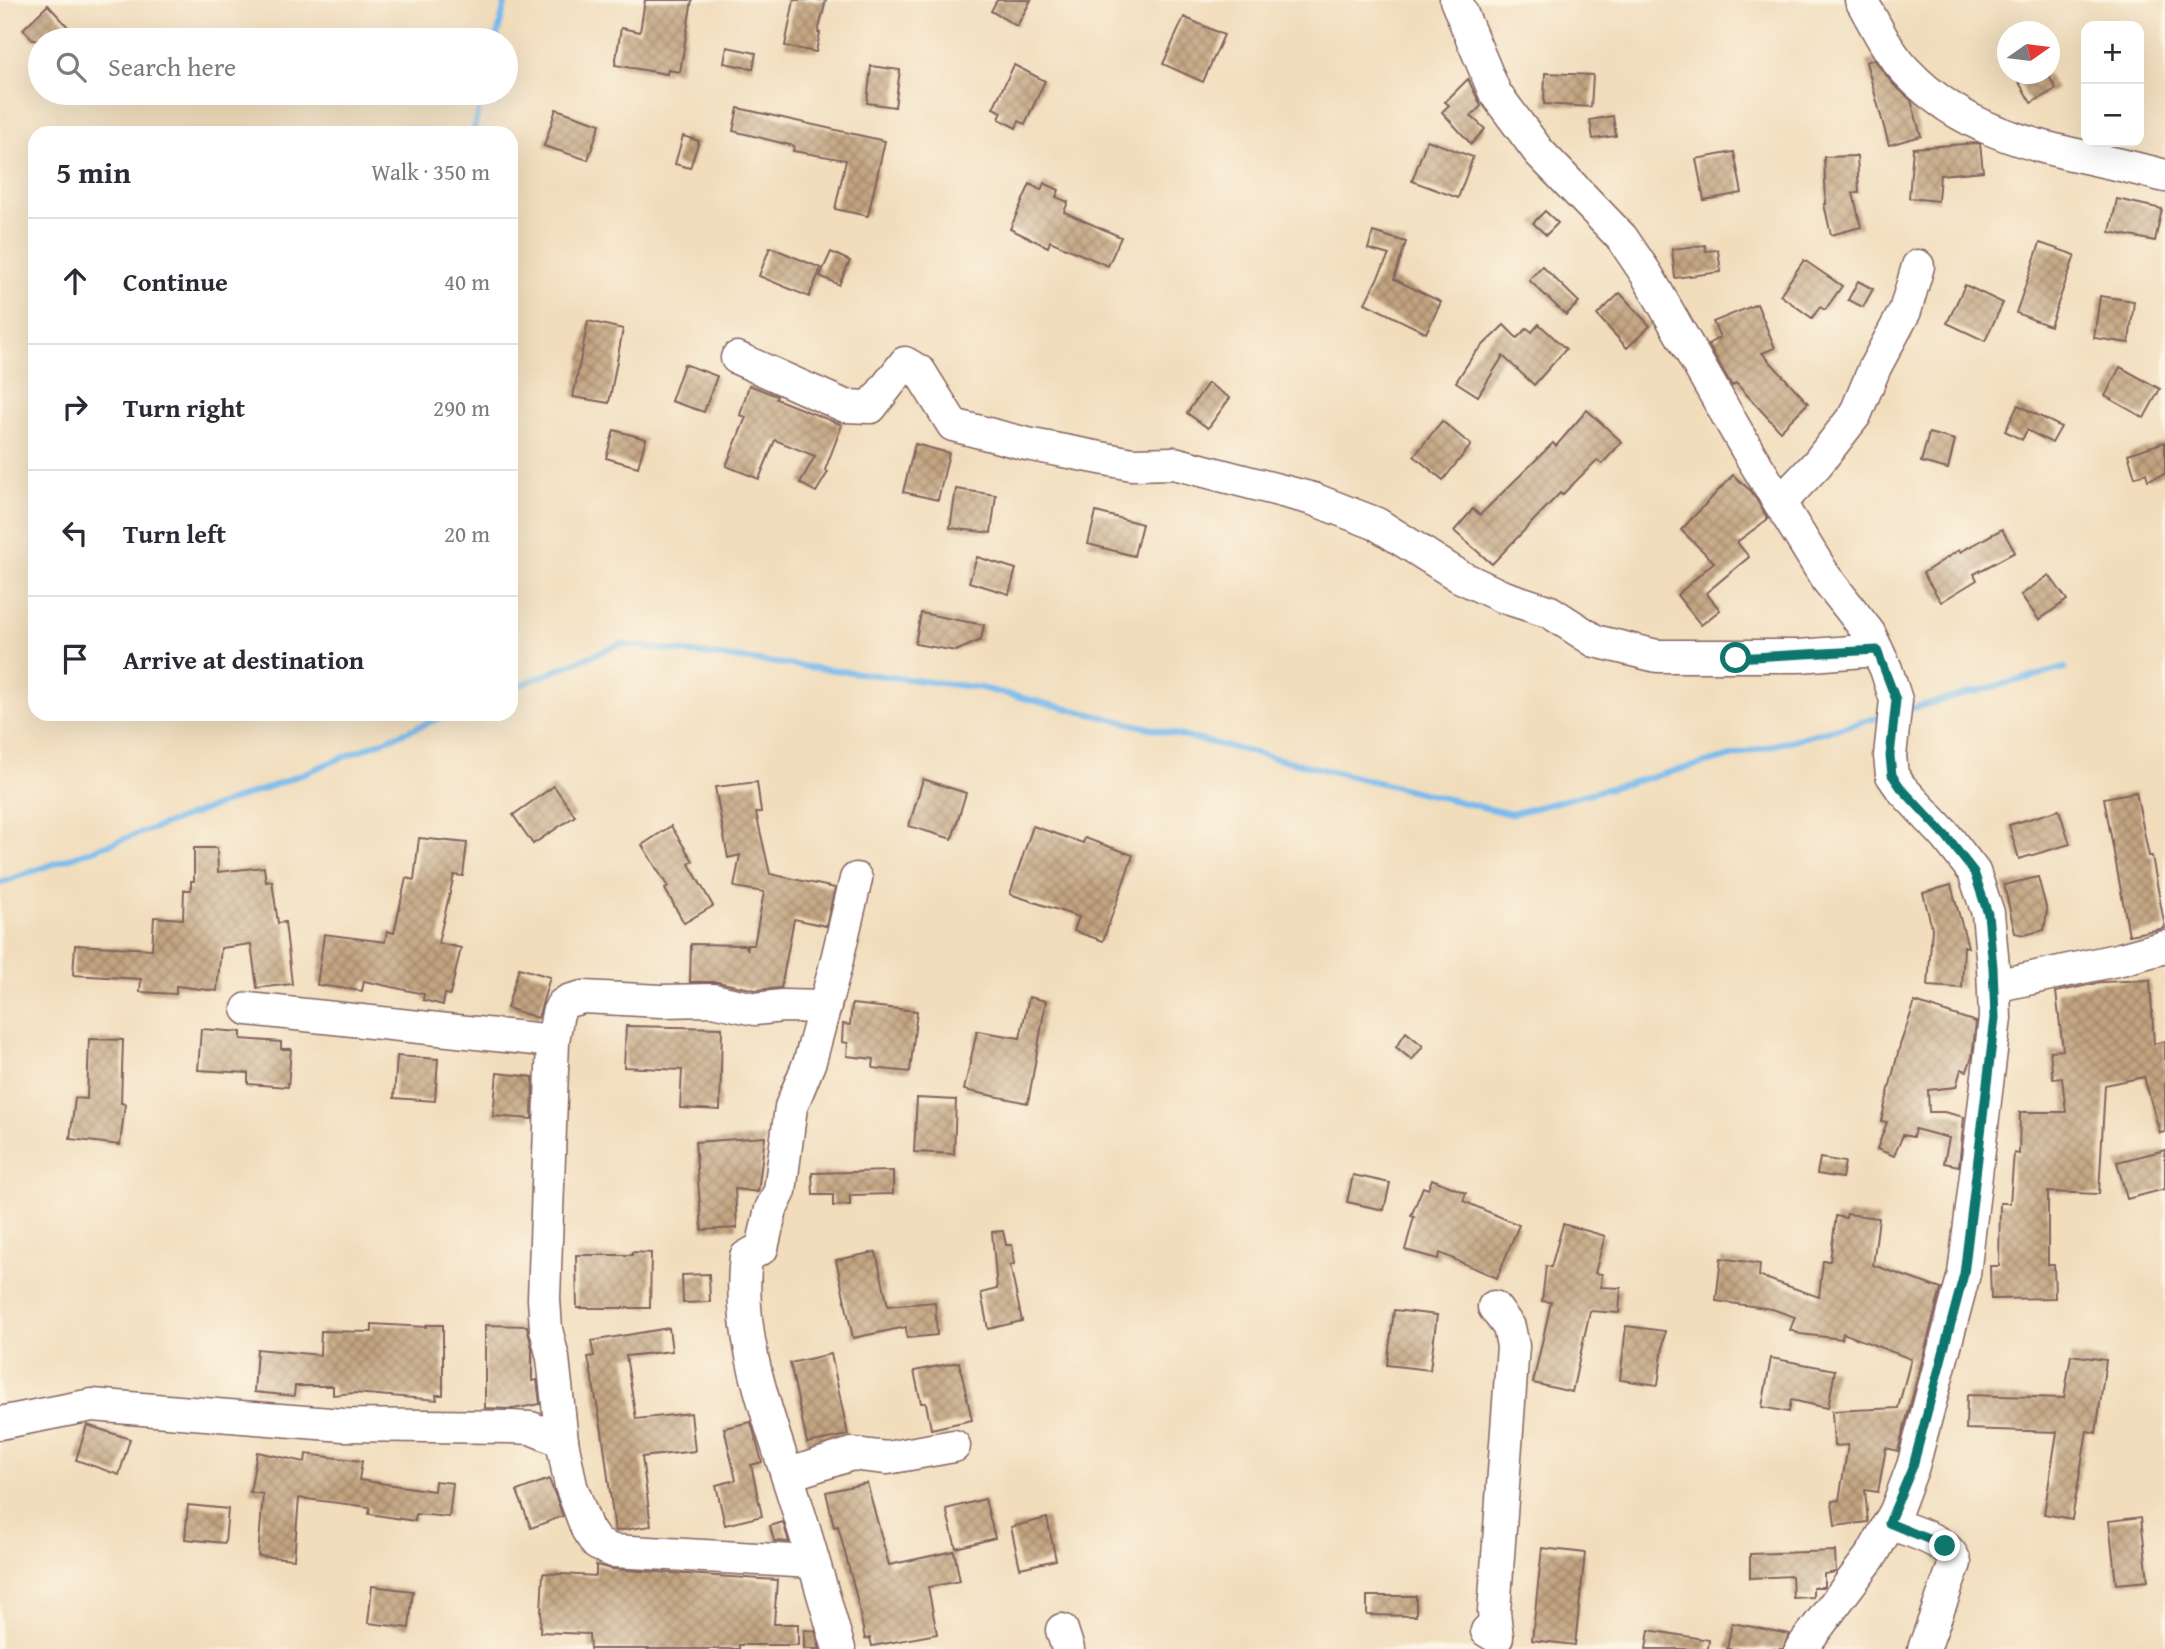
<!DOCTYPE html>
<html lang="en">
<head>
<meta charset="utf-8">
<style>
	body { margin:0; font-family:"Gentium Book Plus",serif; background:#f7f7f7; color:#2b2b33 }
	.controls { position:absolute; right:21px; top:21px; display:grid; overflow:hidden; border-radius:14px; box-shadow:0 7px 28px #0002 }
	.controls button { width:63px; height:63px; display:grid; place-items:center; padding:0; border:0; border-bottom:2px solid #e1e1e2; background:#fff; color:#2b2b33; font:35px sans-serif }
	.compass { position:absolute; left:1997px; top:21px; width:63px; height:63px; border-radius:50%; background:#fff; box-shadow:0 7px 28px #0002; rotate:76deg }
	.stop { position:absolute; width:21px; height:21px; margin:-16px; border:5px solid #0f766e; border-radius:50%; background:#fff }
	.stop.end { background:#0f766e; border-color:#fff; box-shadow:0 2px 7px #0008 }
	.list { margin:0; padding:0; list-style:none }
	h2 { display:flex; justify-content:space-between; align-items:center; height:91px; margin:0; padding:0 28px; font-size:30px }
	h2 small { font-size:23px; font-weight:400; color:#7c7c81 }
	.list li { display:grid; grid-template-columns:46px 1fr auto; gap:21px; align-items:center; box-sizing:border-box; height:126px; padding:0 28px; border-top:2px solid #e1e1e2 }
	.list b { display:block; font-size:26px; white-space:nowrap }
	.list em { font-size:23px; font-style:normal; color:#7c7c81 }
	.icon { flex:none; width:38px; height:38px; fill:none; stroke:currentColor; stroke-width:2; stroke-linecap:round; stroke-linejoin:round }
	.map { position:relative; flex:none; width:2165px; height:1649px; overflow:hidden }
	.search { position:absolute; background:#fff; box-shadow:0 7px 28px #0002; left:28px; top:28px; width:490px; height:77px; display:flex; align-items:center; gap:18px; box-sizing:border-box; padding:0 24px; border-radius:38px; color:#7c7c81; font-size:26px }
	.panel { position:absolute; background:#fff; box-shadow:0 7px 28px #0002; left:28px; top:126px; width:490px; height:595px; border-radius:21px }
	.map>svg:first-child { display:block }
</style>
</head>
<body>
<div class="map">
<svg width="2165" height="1649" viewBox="0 0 2165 1649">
	<defs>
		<pattern id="building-cross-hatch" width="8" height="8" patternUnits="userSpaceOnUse" patternTransform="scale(1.75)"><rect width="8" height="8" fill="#c2a480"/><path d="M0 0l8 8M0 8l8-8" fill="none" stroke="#a08569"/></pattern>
	</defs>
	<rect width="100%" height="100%" fill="#fcf5e5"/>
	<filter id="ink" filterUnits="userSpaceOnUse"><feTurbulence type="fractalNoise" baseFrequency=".0143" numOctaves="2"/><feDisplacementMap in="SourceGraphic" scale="14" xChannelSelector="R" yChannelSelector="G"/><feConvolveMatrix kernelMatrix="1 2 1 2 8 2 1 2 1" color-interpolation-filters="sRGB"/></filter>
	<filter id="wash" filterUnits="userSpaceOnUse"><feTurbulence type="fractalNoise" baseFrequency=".00686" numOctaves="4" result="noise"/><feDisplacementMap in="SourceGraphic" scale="28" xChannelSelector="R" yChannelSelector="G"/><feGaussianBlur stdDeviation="1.57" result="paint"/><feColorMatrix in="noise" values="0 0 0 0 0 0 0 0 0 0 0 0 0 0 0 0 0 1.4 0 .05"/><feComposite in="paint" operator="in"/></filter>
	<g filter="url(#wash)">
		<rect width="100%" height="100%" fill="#f1ddbc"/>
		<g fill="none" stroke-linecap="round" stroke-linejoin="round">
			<g stroke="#77baed" stroke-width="6">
				<path d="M496 40 506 0"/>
				<path d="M473 133 483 93"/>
				<path d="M511 689 620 644 981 688 1511 814 1884 716"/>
				<path d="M1905 710 2065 668"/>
				<path d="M0 883 275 785 450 714"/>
			</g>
		</g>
		<g id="blocks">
			<g fill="url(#building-cross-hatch)">
				<path d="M645 0H692L680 72 668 70 667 74 615 65 621 28 640 32Z"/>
				<path d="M794 0H826L818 33H820L816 52 785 46Z"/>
				<path d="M997 0H1031L1017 26 991 11Z"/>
				<path d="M48 5 80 40H33L23 29Z"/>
				<path d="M1184 17 1224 35 1203 82 1163 64Z"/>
				<path d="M727 47 756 53 753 69 724 63Z"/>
				<path d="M1874 59 1893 84 1911 100 1921 136 1889 145 1866 62Z"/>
				<path d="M1014 65 1045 81 1025 124 1019 121 1016 128 999 119 1002 112 993 108Z"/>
				<path d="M871 66 900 70 895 107 867 103Z"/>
				<path d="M1545 73 1593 75 1591 107 1544 104Z"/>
				<path d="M2014 74H2048L2056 89 2031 103Z"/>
				<path d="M1468 79 1481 106 1471 116 1485 129 1471 144 1442 112 1449 105 1445 102Z"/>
				<path d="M738 108 885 141 868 216 835 209 846 160 793 151 794 146 733 131Z"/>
				<path d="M556 109 600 124 588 160 544 146Z"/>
				<path d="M1613 116 1616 136 1593 139 1590 120Z"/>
				<path d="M683 136 699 141 690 168 675 164Z"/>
				<path d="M1427 140 1473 157 1458 198 1412 181Z"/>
				<path d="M1977 143 1980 144 1983 171 1940 175 1938 201 1909 198 1913 148Z"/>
				<path d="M1734 152 1742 193 1704 200 1696 159Z"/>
				<path d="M1857 156 1859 193H1853L1861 227 1831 235 1824 204H1826L1824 157Z"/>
				<path d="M1044 183 1059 190 1056 197 1068 202 1064 212 1121 237 1108 266 1050 241 1048 247 1010 229 1030 184 1041 190Z"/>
				<path d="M2117 199 2162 209 2155 241 2110 232Z"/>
				<path d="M1545 211 1558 223 1546 235 1533 223Z"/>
				<path d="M1373 232 1406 242 1394 279 1441 302 1426 333 1365 303 1389 255 1368 249Z"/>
				<path d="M2040 243 2075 255 2050 326 2016 313Z"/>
				<path d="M1705 245 1706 251 1718 250 1721 272 1675 278 1672 249Z"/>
				<path d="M770 247 821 268 809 297 759 276Z"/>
				<path d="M831 252 850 261 839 285 820 276Z"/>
				<path d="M1804 260 1842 286 1825 310 1820 307 1812 318 1780 295Z"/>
				<path d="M1542 266 1579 302 1566 315 1529 280Z"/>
				<path d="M1858 281 1873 289 1863 307 1848 300Z"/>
				<path d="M1965 285 2003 303 1985 341 1947 323Z"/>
				<path d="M1620 293 1650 326 1627 348 1597 315Z"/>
				<path d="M2100 296 2134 301 2129 343 2094 338Z"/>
				<path d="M1757 304 1775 348 1762 353 1808 403 1780 431 1736 383 1732 386 1708 344 1720 337 1713 322Z"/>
				<path d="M588 321 623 329 609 403 573 397Z"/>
				<path d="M1539 324 1566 349 1534 385 1503 356 1478 396 1456 382 1474 354 1504 325 1517 338 1527 328 1532 332Z"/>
				<path d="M684 364 717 376 704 412 671 401Z"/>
				<path d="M2120 367 2160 389 2144 418 2105 396Z"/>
				<path d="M1208 383 1230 398 1208 428 1187 413Z"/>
				<path d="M749 385 777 396 776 399 842 425 825 470 828 472 816 492 800 483 815 456 775 440 759 479 726 466 746 417 740 415Z"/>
				<path d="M2018 405 2061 427 2052 443 2027 430 2022 440 2005 431Z"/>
				<path d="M1587 410 1622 442 1602 464 1597 460 1562 495 1560 493 1492 564 1454 531 1473 509 1480 515 1553 443 1556 446Z"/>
				<path d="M1442 421 1471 445 1443 480 1414 456Z"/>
				<path d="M614 430 646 439 638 467 606 458Z"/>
				<path d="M1929 433 1955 440 1948 469 1921 462Z"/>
				<path d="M2165 442V474L2148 480 2146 473 2135 477 2128 454Z"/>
				<path d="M915 444 949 453 938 500 903 492Z"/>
				<path d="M1733 475 1752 492 1768 519 1737 542 1749 557 1706 593 1720 610 1701 625 1677 595 1714 562 1681 530Z"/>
				<path d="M956 489 996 495 991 533 950 528Z"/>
				<path d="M1096 512 1142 524 1134 556 1088 544Z"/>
				<path d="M2002 529 2015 552 1974 574 1977 580 1941 602 1923 573 1959 550 1960 552Z"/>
				<path d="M977 557 1016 569 1009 594 969 582Z"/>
				<path d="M2049 575 2067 600 2039 620 2021 595Z"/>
				<path d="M921 613 984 625 981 640 956 651 915 644Z"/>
				<path d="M923 779 966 793 952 839 909 826Z"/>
				<path d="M757 782 761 812 756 813 770 874 835 888 826 926 794 919 781 988 756 990 717 982H690L691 944 745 945 748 950 747 945H754L764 892 734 887 740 855 728 858 715 787Z"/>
				<path d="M554 786 575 816 533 844 513 815Z"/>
				<path d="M2136 792 2149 856H2152L2165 928 2129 935 2104 798Z"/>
				<path d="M2059 810 2070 844 2019 859 2009 825Z"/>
				<path d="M671 826 693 861 689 864 713 906 684 923 665 889 668 887 642 845Z"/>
				<path d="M1033 826 1083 843 1085 838 1133 855 1103 941 1074 931 1079 917 1010 894Z"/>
				<path d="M419 838 467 843 463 876 454 875 438 943 461 948 450 995 445 994 443 1005 423 1000 424 994 364 981 362 991 317 985 324 934 385 942 387 931 394 933 406 878 414 880Z"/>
				<path d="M194 848H217L218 872 264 867 266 882 272 881 278 923 285 922 292 984 257 988 251 944 221 948 217 991 176 986V994L140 992 141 979 73 975 75 945 152 949 154 917 183 919 184 890H191V881H194Z"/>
				<path d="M2038 877 2047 911 2044 930 2024 935 2015 933 2004 885Z"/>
				<path d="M1951 885 1968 947 1964 946 1962 988 1928 986 1932 928 1923 893Z"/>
				<path d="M519 968 550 977 538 1018 507 1008Z"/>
				<path d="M2150 980 2154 1044 2165 1041V1132L2160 1133 2144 1077 2105 1085 2099 1194 2048 1192V1265H2054L2055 1298 1991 1299 1990 1266H1999L2000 1203H2010L2014 1153 2019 1154 2020 1112H2066L2062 1078 2053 1079 2050 1051 2063 1050 2056 992 2102 982Z"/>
				<path d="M1029 997 1046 1001 1028 1103 964 1090 977 1031 1020 1038Z"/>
				<path d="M1915 1002 1976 1022 1972 1057 1967 1071 1961 1069 1956 1087 1928 1090 1929 1112H1944L1964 1117 1959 1166 1944 1163 1949 1138 1915 1129 1913 1137 1903 1135 1894 1156 1877 1149 1887 1122 1881 1121 1900 1045Z"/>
				<path d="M852 1004 917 1011 910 1072 873 1068 874 1059 847 1056 848 1043 842 1042 843 1024 850 1025Z"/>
				<path d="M626 1026 722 1028 720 1110 680 1108 682 1070 624 1067Z"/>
				<path d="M201 1029 241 1032V1039L281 1042V1049H291L288 1087 248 1084V1073L198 1070Z"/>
				<path d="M1406 1032 1423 1046 1412 1060 1396 1047Z"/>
				<path d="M89 1039 123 1040 121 1103 125 1104 120 1145 70 1139 75 1098 87 1099Z"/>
				<path d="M397 1056 438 1059 435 1101 394 1098Z"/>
				<path d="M497 1073 533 1077 532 1119 493 1116Z"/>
				<path d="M917 1098 956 1100 954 1154 914 1152Z"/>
				<path d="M765 1137 758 1192 735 1189 737 1228 702 1230 695 1142Z"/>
				<path d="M2165 1150V1189L2127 1199 2117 1162Z"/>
				<path d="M1820 1158 1845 1162 1842 1178 1817 1174Z"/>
				<path d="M893 1171V1194L850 1195V1205L833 1206V1195H813L812 1173Z"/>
				<path d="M1353 1175 1390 1183 1384 1210 1347 1202Z"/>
				<path d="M1432 1179 1466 1193 1463 1201 1519 1225 1497 1278 1440 1253 1438 1259 1405 1250 1414 1217 1411 1216 1423 1187 1428 1189Z"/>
				<path d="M1847 1214 1879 1218 1873 1265 1941 1289 1898 1451 1886 1448 1878 1492 1865 1490 1868 1522 1835 1526 1832 1501 1839 1500 1848 1445 1834 1446 1832 1411 1898 1408 1911 1359 1843 1333 1842 1339 1800 1334 1790 1330 1795 1317 1772 1309 1716 1301 1721 1258 1760 1264 1759 1276 1819 1297 1823 1261H1830L1836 1216 1846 1218Z"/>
				<path d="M1563 1224 1605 1236 1595 1273 1602 1274 1601 1287 1621 1288 1619 1313 1590 1311 1572 1392 1533 1383 1551 1302 1542 1301 1546 1266 1551 1267Z"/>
				<path d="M1003 1231 1006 1245H1012L1014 1264 1010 1265 1022 1321 988 1329 981 1293 997 1289 992 1232Z"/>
				<path d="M632 1252 651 1253 650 1308H577L576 1255H632Z"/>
				<path d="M876 1252 888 1306 935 1302 937 1335 907 1338 906 1327 853 1338 836 1260Z"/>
				<path d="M709 1274 710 1302 683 1303 682 1275Z"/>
				<path d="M1394 1310 1437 1315 1430 1370 1387 1365Z"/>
				<path d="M372 1324 426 1327V1325H443V1395H436L437 1400 354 1393 333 1395V1386H295L294 1396 254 1392 257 1349 320 1355 321 1331 372 1332Z"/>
				<path d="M485 1325 527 1326 532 1348V1381L537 1380 540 1404 513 1409 485 1408Z"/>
				<path d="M1626 1326 1665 1331 1658 1385 1620 1380Z"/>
				<path d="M669 1328 672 1351 626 1356 636 1419 691 1413 695 1451 642 1457 651 1526 615 1531 602 1431 588 1357 594 1356 591 1341Z"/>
				<path d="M831 1354 848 1435 807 1443 790 1363Z"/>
				<path d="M2071 1355 2106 1360 2096 1433 2087 1431 2072 1519 2044 1514 2057 1432 1966 1429 1967 1395 2064 1398Z"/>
				<path d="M1771 1358 1835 1370 1828 1408 1791 1400 1789 1412 1762 1407Z"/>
				<path d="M959 1362 972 1420 931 1429 926 1403H921L914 1371Z"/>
				<path d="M751 1422 762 1462 751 1465 762 1516 725 1525 716 1485 736 1480 724 1428Z"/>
				<path d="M87 1425 130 1439 119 1475 76 1460Z"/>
				<path d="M257 1452 305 1462 306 1454 362 1461 359 1480 434 1491 435 1481 453 1483 449 1517 416 1514 415 1521 369 1514 370 1507 299 1498 294 1559 258 1556 263 1494 250 1492Z"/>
				<path d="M549 1479 563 1516 531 1528 517 1491Z"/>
				<path d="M867 1483 889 1565 954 1551 960 1581 928 1587 937 1634 872 1646 870 1638 865 1639 857 1599 838 1526 834 1527 826 1492Z"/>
				<path d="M985 1499 995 1538 956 1548 946 1509Z"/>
				<path d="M188 1505 228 1509 225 1543 185 1539Z"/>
				<path d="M2141 1517 2148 1581 2116 1584 2109 1521Z"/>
				<path d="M1047 1518 1056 1560 1020 1568 1011 1527Z"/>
				<path d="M783 1522 789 1542 774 1541 770 1526Z"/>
				<path d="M1542 1548 1585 1553 1575 1645 1532 1640Z"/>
				<path d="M1835 1551 1836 1572 1824 1574V1587H1813V1597L1793 1598 1792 1576 1750 1578V1554Z"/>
				<path d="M596 1565 612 1569 777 1580 774 1624H798V1645H739V1649H590L589 1634 540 1632 543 1573 596 1576Z"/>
				<path d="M372 1586 413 1591 409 1628 368 1623Z"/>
				<path d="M1367 1596H1416V1616L1367 1615Z"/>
				<path d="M1732 1623 1789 1634 1783 1649H1727Z"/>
				<path d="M804 1630 815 1631 820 1649H804Z"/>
				<path d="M1649 1630 1709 1640 1708 1649H1646Z"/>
			</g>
		</g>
	</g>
	<g filter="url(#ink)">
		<use href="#blocks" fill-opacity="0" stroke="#84625e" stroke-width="2"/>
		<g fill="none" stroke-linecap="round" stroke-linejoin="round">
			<defs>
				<g id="minor">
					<path d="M1456 0 1495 93 1539 152 1622 238 1647 275 1749 453 1826 578 1869 633 1886 669 1896 700 1890 756 1892 775 1901 788 1946 836 1974 872 1988 913 1993 967 1995 1018 1964 1274 1913 1466 1896 1511 1873 1553 1801 1649"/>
					<path d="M1861 0C1875 24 1888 53 1907 72 1978 147 2071 150 2165 176"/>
					<path d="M737 358 845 406 871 407 905 363 920 372 953 425 1027 444 1132 464 1174 463 1313 499 1377 524 1459 576 1501 596 1550 612 1595 641 1657 656H1799L1877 650"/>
					<path d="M1780 503 1817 464 1855 415 1875 367 1905 311 1918 266"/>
					<path d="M1994 986 2121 959 2165 947"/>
					<path d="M248 1009 553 1041"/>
					<path d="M0 1423 92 1405 343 1425 510 1427 531 1428 562 1441"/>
					<path d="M787 1475 852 1454 887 1458 954 1446"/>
					<path d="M1889 1523C1909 1531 1950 1540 1955 1563L1924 1649"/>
					<path d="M813 1562 613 1551 597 1544 587 1529 571 1486 562 1441 553 1358 546 1329 544 1299 553 1041 558 1013 562 1005 568 1001 583 997 661 1001 713 1000 755 1009 782 1006 825 1007"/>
					<path d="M1062 1630 1068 1649"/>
					<path d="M1487 1631 1497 1637 1494 1612 1513 1346 1509 1327 1494 1307"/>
					<path d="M839 1649C822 1591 806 1533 787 1475 764 1404 737 1333 746 1257L762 1248 771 1209 780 1191 791 1107 810 1061 835 968 856 879"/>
				</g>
			</defs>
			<use href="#minor" stroke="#84625e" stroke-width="35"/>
			<use href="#minor" stroke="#fff" stroke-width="32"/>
		</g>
	</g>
	<g fill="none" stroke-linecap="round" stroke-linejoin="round" filter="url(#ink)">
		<path stroke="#0f766e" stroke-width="9" d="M1736 658 1877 650 1896 700 1890 756 1892 775 1901 788 1946 836 1974 872 1988 914 1993 967 1995 1018 1964 1274 1913 1466 1889 1523 1945 1546"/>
	</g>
</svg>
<div class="controls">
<button>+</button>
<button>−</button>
</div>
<svg class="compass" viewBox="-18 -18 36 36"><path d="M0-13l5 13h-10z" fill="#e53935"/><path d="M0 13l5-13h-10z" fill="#7c7c81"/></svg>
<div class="stop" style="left:1736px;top:658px"></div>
<div class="stop end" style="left:1945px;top:1546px"></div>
<div class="search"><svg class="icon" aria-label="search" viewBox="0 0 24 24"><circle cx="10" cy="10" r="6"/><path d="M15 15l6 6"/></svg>Search here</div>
<section class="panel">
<h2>5 min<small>Walk · 350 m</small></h2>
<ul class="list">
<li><svg class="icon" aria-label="ahead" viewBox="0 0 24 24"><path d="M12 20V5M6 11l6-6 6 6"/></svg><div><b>Continue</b></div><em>40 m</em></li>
<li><svg class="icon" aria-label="right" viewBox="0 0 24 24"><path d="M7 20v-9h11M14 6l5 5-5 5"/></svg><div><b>Turn right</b></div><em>290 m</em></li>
<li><svg class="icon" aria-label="left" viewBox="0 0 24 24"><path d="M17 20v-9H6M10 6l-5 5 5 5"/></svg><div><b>Turn left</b></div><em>20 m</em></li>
<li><svg class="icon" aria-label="arrive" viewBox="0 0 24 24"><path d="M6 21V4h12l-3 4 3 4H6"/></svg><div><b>Arrive at destination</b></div></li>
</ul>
</section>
</div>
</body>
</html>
